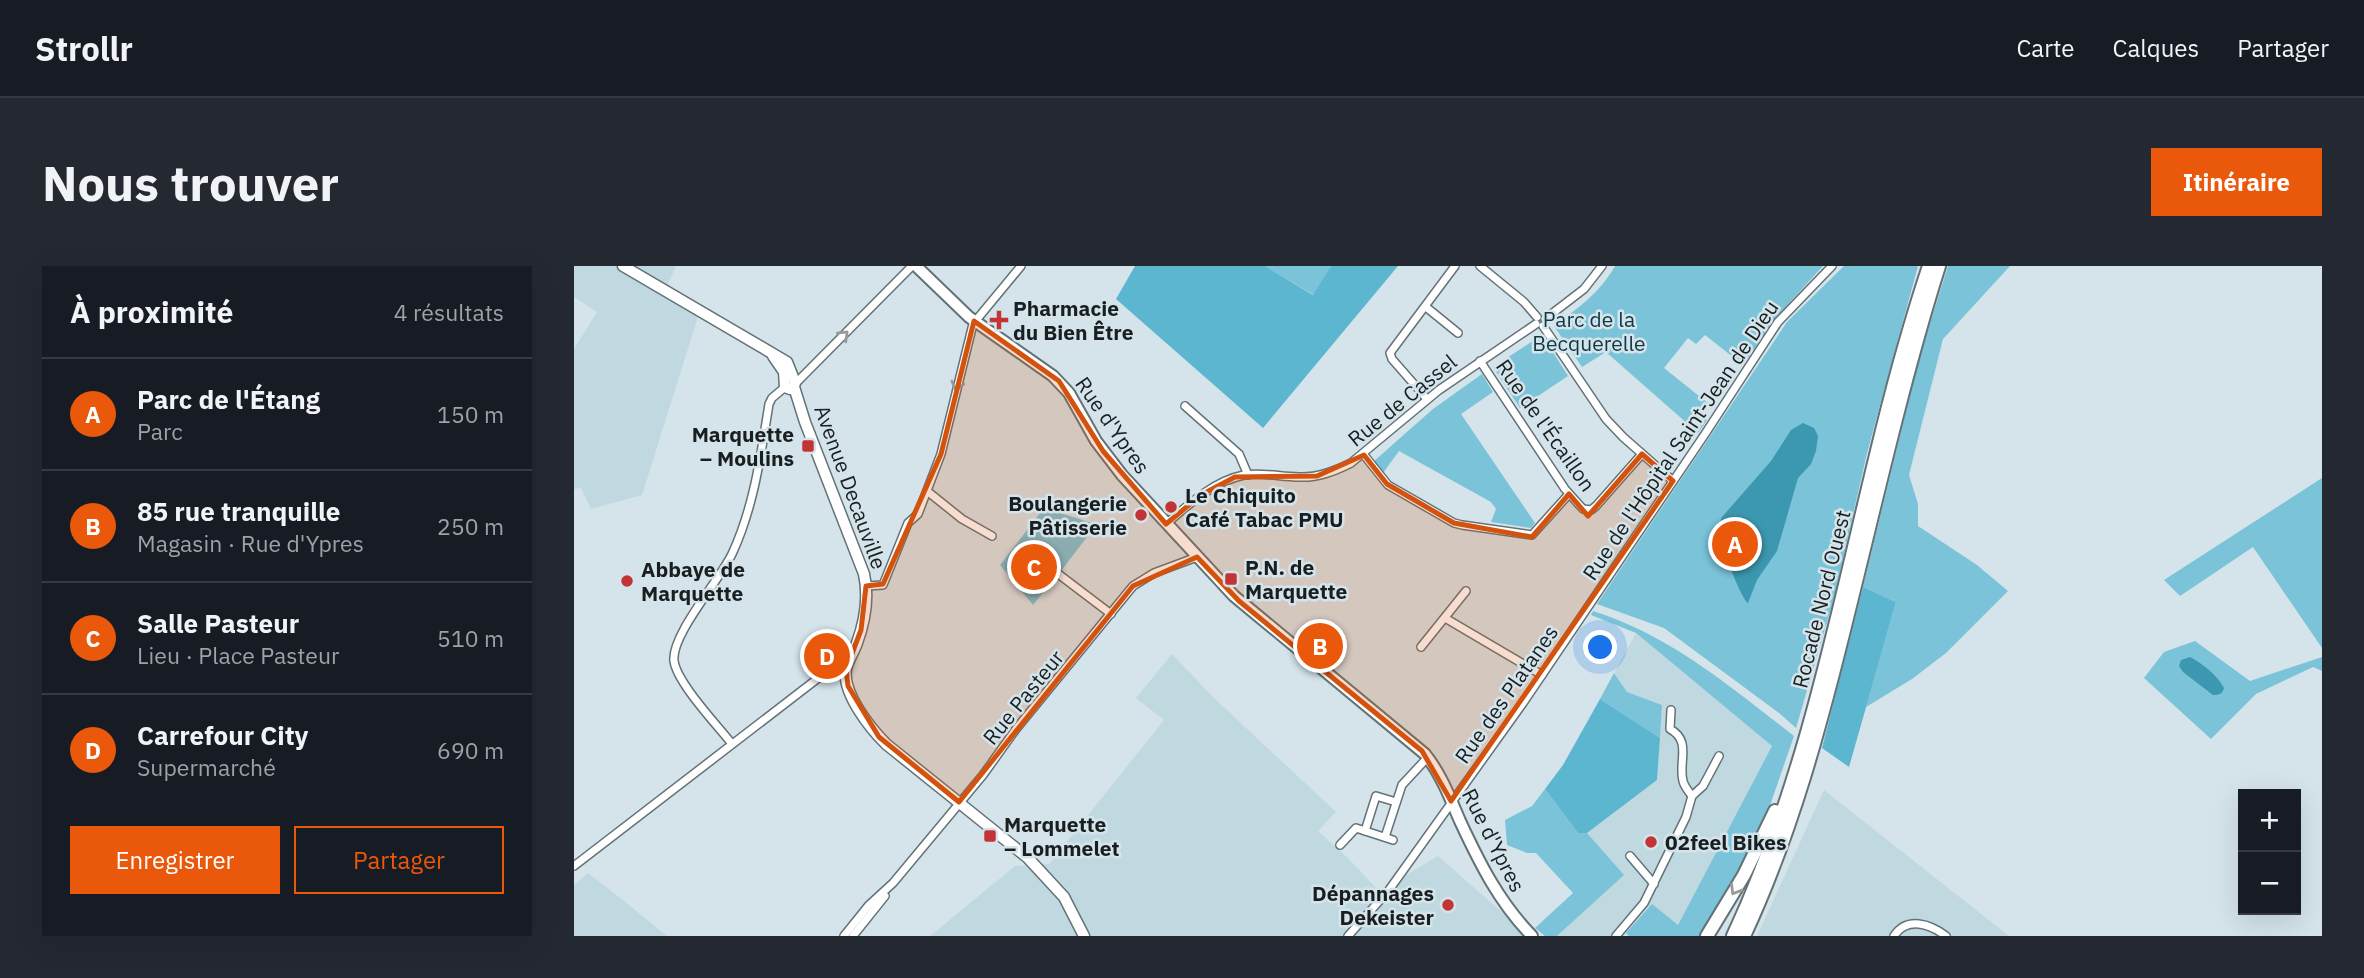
<!DOCTYPE html>
<html lang="fr">
<head>
<meta charset="utf-8">
<style>
	body { margin:0; font-family:"IBM Plex Sans",sans-serif; background:#242831; color:#f1f3f6 }
	.controls { position:absolute; right:21px; bottom:21px; display:grid; overflow:hidden; border-radius:0px; box-shadow:0 7px 28px #0002 }
	.controls button { width:63px; height:63px; display:grid; place-items:center; padding:0; border:0; border-bottom:2px solid #363941; background:#171b24; color:#f1f3f6; font:35px sans-serif }
	.you { position:absolute; left:1027px; top:382px; width:24px; height:24px; margin:-18px; border:5px solid #fff; border-radius:50%; background:#1a73e8; box-shadow:0 0 0 10px #1a73e833 }
	.badge { display:grid; place-items:center; width:46px; height:46px; border-radius:50%; background:#ea580c; color:#fff; font-size:23px; font-weight:700 }
	.pin { position:absolute; translate:-50% -50%; border:4px solid #fff; box-shadow:0 2px 7px #0006 }
	.list { margin:0; padding:0; list-style:none }
	h2 { display:flex; justify-content:space-between; align-items:center; height:91px; margin:0; padding:0 28px; font-size:30px }
	h2 small { font-size:23px; font-weight:400; color:#9ea1a6 }
	.list li { display:grid; grid-template-columns:46px 1fr auto; gap:21px; align-items:center; box-sizing:border-box; height:112px; padding:0 28px; border-top:2px solid #363941 }
	.list b { display:block; font-size:26px; white-space:nowrap }
	.list p { margin:0; font-size:23px; white-space:nowrap; color:#9ea1a6 }
	.list em { font-size:23px; font-style:normal; color:#9ea1a6 }
	.actions { display:flex; gap:14px; padding:21px 28px }
	.actions a { flex:1; padding:16px 0; border:2px solid #ea580c; border-radius:0px; text-align:center; font-size:24px; color:#ea580c }
	.actions .main { background:#ea580c; color:#fff }
	.map { position:relative; flex:none; width:1748px; height:670px; overflow:hidden; border-radius:0px }
	header { display:flex; align-items:center; gap:42px; box-sizing:border-box; height:98px; padding:0 35px; background:#171b24; border-bottom:2px solid #363941 }
	header strong { font-size:33px }
	nav { display:flex; gap:38px; margin-inline-start:auto; font-size:24px }
	.intro { display:flex; align-items:center; justify-content:space-between; box-sizing:border-box; height:168px; padding:0 42px }
	h1 { margin:0; font-size:49px }
	.button { padding:18px 32px; border-radius:0px; background:#ea580c; color:#fff; font-size:24px; font-weight:700 }
	main { display:flex; gap:42px; padding:0 42px }
	aside { flex:1; background:#171b24; border-radius:0px; box-shadow:0 7px 28px #0002 }
	.map>svg:first-child { display:block }
</style>
</head>
<body>
<header>
<strong>Strollr</strong>
<nav><a>Carte</a><a>Calques</a><a>Partager</a></nav>
</header>
<div class="intro"><h1>Nous trouver</h1><a class="button">Itinéraire</a></div>
<main>
<aside>
<h2>À proximité<small>4 résultats</small></h2>
<ul class="list">
<li><span class="badge">A</span><div><b>Parc de l'Étang</b><p>Parc</p></div><em>150 m</em></li>
<li><span class="badge">B</span><div><b>85 rue tranquille</b><p>Magasin · Rue d'Ypres</p></div><em>250 m</em></li>
<li><span class="badge">C</span><div><b>Salle Pasteur</b><p>Lieu · Place Pasteur</p></div><em>510 m</em></li>
<li><span class="badge">D</span><div><b>Carrefour City</b><p>Supermarché</p></div><em>690 m</em></li>
</ul>
<div class="actions"><a class="main">Enregistrer</a><a>Partager</a></div>
</aside>
<div class="map">
<svg width="1748" height="670" viewBox="0 0 1748 670">
	<rect width="100%" height="100%" fill="#d4e4ea"/>
	<g fill="#c0d9e1">
		<path d="M0 0H102L90 27 123 48V54L68 229 17 243 7 222 0 223V83L23 46 0 31Z"/>
		<path d="M1062 367 1198 480 1104 659 1078 639 1050 670H983L1049 609 1013 567 1083 514 1088 439 1053 426 1040 407Z"/>
		<path d="M598 388 640 432 762 546 744 565 774 592 805 625 864 590 955 670H356L441 600 475 598 590 454 562 432Z"/>
		<path d="M1250 524 1435 670H1183Z"/>
		<path d="M14 607 45 631 93 670H0V619Z"/>
	</g>
	<g fill="#7ac3d9">
		<path d="M691 0H757L740 29Z"/>
		<path d="M1041 0H1249L1205 48 1169 99 1131 69 1122 78 1114 72 1090 102 1135 138 1127 149 1133 154 1124 167 1032 86 1008 101 980 60C1004 42 1026 27 1041 0Z"/>
		<path d="M1270 0H1344L1293 187 1260 332 1222 462 1205 447 1090 362 1023 338 1213 56Z"/>
		<path d="M1374 0H1436L1369 73 1335 209 1344 238V260L1403 299 1434 325 1372 387 1338 413 1292 441 1322 336 1289 321 1344 96Z"/>
		<path d="M968 69 994 110 946 142 919 101Z"/>
		<path d="M908 108 919 126 887 148 961 257 957 262 917 256 922 243 917 236 825 185 809 207 799 196 859 143Z"/>
		<path d="M1748 212V382L1679 281 1606 330 1590 314Z"/>
		<path d="M470 242 518 257 519 263 487 305 454 278 448 285 451 291 444 302 471 324 459 339 426 299Z"/>
		<path d="M1019 345C1096 369 1158 422 1220 470L1192 551 1175 585 1125 670H1055L1052 667 1078 638 1104 659 1198 480 1062 367 1017 349Z"/>
		<path d="M1621 375 1676 415 1748 391V405L1739 401 1682 428 1637 473 1570 412 1590 386Z"/>
		<path d="M1040 407 1053 426 1088 439 1086 472 1026 433Z"/>
		<path d="M971 523 1004 567H1013L1050 609 983 670H971L961 662 999 627 962 587H953L933 579 931 554 958 540Z"/>
	</g>
	<g fill="#5db6cf">
		<path d="M561 0H691L739 29 757 0H824L689 162 542 33Z"/>
		<path d="M1289 321 1322 336 1275 501 1248 482Z"/>
		<path d="M1026 433 1086 472 1083 514 1013 567H1004L971 523 989 499Z"/>
	</g>
	<g fill="#3c98b0">
		<path d="M1229 157 1240 162 1244 170 1242 185 1237 198 1224 212 1203 285 1183 314 1174 337C1166 331 1145 274 1145 262 1145 261 1147 252 1148 251L1197 195 1217 164Z"/>
		<path d="M1616 391C1629 398 1643 409 1650 422 1648 428 1646 429 1639 429L1609 406 1605 400 1607 394Z"/>
	</g>
	<g fill="none" stroke-linecap="round" stroke-linejoin="round">
		<defs>
			<g id="street">
				<path d="M906 0 950 36 963 51"/>
				<path d="M852 41 884 67"/>
				<path d="M971 53 1010 23 1028 0"/>
				<path d="M969 60 1032 153 1049 171 1099 215"/>
				<path d="M906 95 991 223 1009 243 1017 244 1022 240 1068 188"/>
				<path d="M222 117 338 0"/>
				<path d="M853 133 818 93 816 87 881 0"/>
				<path d="M611 140 665 188 674 209"/>
				<path d="M790 189 814 219 880 257 888 259 958 269 995 228"/>
				<path d="M353 225 388 253 418 270"/>
				<path d="M592 258C615 238 640 215 670 209 688 206 707 211 725 211 744 212 761 205 777 197L865 124 962 58"/>
				<path d="M483 307 537 348"/>
				<path d="M292 320 309 319 334 257 344 248 367 188 399 58 447 0"/>
				<path d="M871 352 968 409"/>
				<path d="M847 381 892 325"/>
				<path d="M158 478C144 460 103 417 100 395 97 369 145 315 158 288 180 241 187 188 195 138L198 132 211 121"/>
				<path d="M1118 530 1129 520 1145 490"/>
				<path d="M791 565 802 530 822 536"/>
				<path d="M811 571 828 519 854 491"/>
				<path d="M766 579 782 562 819 574"/>
				<path d="M1056 590 1080 618"/>
				<path d="M0 600 243 413 255 407 272 406"/>
				<path d="M270 670 295 639 319 617 409 509 442 463 559 320 580 307 623 291"/>
				<path d="M279 670 311 630"/>
				<path d="M774 670 815 624 949 437 1131 168 1204 56 1258 0"/>
				<path d="M1042 670 1070 637 1112 551 1118 530C1115 526 1110 520 1109 515 1104 496 1118 475 1096 463L1097 444"/>
				<path d="M1320 670C1333 650 1356 658 1372 670"/>
			</g>
			<g id="secondary">
				<path d="M49 0 213 96 221 116 220 121 231 156 290 308C295 331 291 355 283 377 280 386 274 394 272 403 268 427 296 462 312 478L454 592 490 631 510 670"/>
				<path d="M199 90 210 106 211 121 216 123 220 121"/>
			</g>
			<path id="primary" d="M342 0 395 51 479 110 495 127 522 175 548 209 660 330 851 488C867 508 876 532 886 555 906 598 925 636 958 670"/>
			<g id="highway">
				<path d="M1133 670 1170 609 1201 545"/>
				<path d="M1159 670C1258 458 1281 221 1355 0"/>
				<path d="M1170 670C1218 567 1247 458 1274 348 1303 232 1329 114 1365 0"/>
			</g>
		</defs>
		<use href="#street" stroke="#637277" stroke-width="10"/>
		<use href="#secondary" stroke="#637277" stroke-width="13"/>
		<use href="#primary" stroke="#637277" stroke-width="14"/>
		<use href="#highway" stroke="#637277" stroke-width="16"/>
		<use href="#street" stroke="#fff" stroke-width="7"/>
		<use href="#secondary" stroke="#fff" stroke-width="10"/>
		<use href="#primary" stroke="#fff" stroke-width="10"/>
		<use href="#highway" stroke="#fff" stroke-width="12"/>
	</g>
	<defs><path id="oneway-chevron" d="M-2-3.5L2.5 0L-2 3.5" fill="none" stroke-width="1.6" stroke-linecap="round" stroke-linejoin="round" transform="scale(1.75)"/></defs>
	<g stroke="#989a9b">
		<use href="#oneway-chevron" transform="translate(270 69) rotate(-44)"/>
		<use href="#oneway-chevron" transform="translate(383 120) rotate(104)"/>
		<use href="#oneway-chevron" transform="translate(1161 624) rotate(121)"/>
	</g>
	<path fill="#d3530e" fill-opacity="0.2" stroke="#d3530e" stroke-width="5" stroke-linejoin="round" d="M400 55 485 115 529 185 592 258 627 229 661 211 743 210 790 189 813 218 880 257 958 271 995 228 1014 250 1068 188 1099 215 877 535 848 485 665 335 623 291 559 320 385 536 305 471 274 420 272 403 287 364 292 320 309 318 367 188Z"/>
	<g fill="#c33435" stroke="#d4e4ea" stroke-width="2.5">
		<path d="M421.5 43.5h7v7h7v7h-7v7h-7v-7h-7v-7h7z"/>
		<rect x="227" y="173" width="14" height="14" rx="3.5"/>
		<circle cx="597" cy="241" r="7"/>
		<circle cx="567" cy="249" r="7"/>
		<rect x="650" y="306" width="14" height="14" rx="3.5"/>
		<circle cx="53" cy="315" r="7"/>
		<rect x="409" y="563" width="14" height="14" rx="3.5"/>
		<circle cx="1077" cy="576" r="7"/>
		<circle cx="874" cy="639" r="7"/>
	</g>
	<g text-anchor="middle" dominant-baseline="central" stroke-width="5" stroke-linejoin="round" paint-order="stroke">
		<g font-size="21" font-weight="bold" fill="#191f21" stroke="#d4e4ea" text-anchor="start">
			<text x="439" y="42">Pharmacie<tspan x="439" dy="24">du Bien Être</tspan></text>
			<text x="220" y="168" text-anchor="end">Marquette<tspan x="220" dy="24">– Moulins</tspan></text>
			<text x="611" y="229">Le Chiquito<tspan x="611" dy="24">Café Tabac PMU</tspan></text>
			<text x="553" y="237" text-anchor="end">Boulangerie<tspan x="553" dy="24">Pâtisserie</tspan></text>
			<text x="671" y="301">P.N. de<tspan x="671" dy="24">Marquette</tspan></text>
			<text x="67" y="303">Abbaye de<tspan x="67" dy="24">Marquette</tspan></text>
			<text x="430" y="558">Marquette<tspan x="430" dy="24">– Lommelet</tspan></text>
			<text x="1091" y="576">02feel Bikes</text>
			<text x="860" y="627" text-anchor="end">Dépannages<tspan x="860" dy="24">Dekeister</tspan></text>
		</g>
		<g font-size="21" fill="#0e3843" stroke="#d4e4ea">
			<text x="1015" y="53">Parc de la<tspan x="1015" dy="24">Becquerelle</tspan></text>
		</g>
		<g font-size="21" fill="#191f21" stroke="#d4e4ea">
			<text transform="translate(828 134) rotate(-39)">Rue de Cassel</text>
			<text transform="translate(539 159) rotate(55)">Rue d'Ypres</text>
			<text transform="translate(972 159) rotate(55)">Rue de l'Écaillon</text>
			<text transform="translate(1106 174) rotate(-56)">Rue de l'Hôpital Saint-Jean de Dieu</text>
			<text transform="translate(277 221) rotate(70)">Avenue Decauville</text>
			<text transform="translate(1247 333) rotate(-76)">Rocade Nord Ouest</text>
			<text transform="translate(932 428) rotate(-55)">Rue des Platanes</text>
			<text transform="translate(449 431) rotate(-51)">Rue Pasteur</text>
			<text transform="translate(920 574) rotate(63)">Rue d'Ypres</text>
		</g>
	</g>
</svg>
<div class="controls">
<button>+</button>
<button>−</button>
</div>
<div class="you"></div>
<div class="pin badge" style="left:1161px;top:278px">A</div>
<div class="pin badge" style="left:746px;top:380px">B</div>
<div class="pin badge" style="left:460px;top:301px">C</div>
<div class="pin badge" style="left:253px;top:390px">D</div>
</div>
</main>
</body>
</html>
